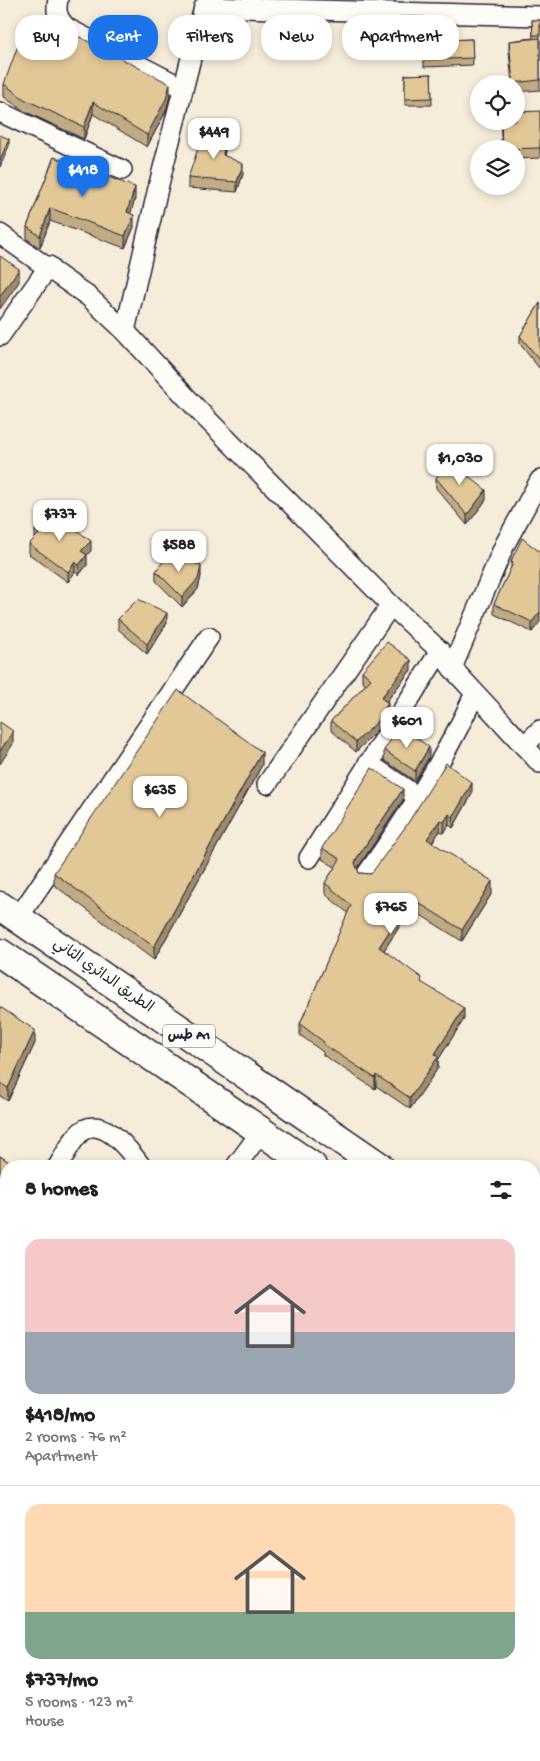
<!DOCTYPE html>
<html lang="en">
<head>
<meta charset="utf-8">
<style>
	body { margin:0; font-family:"Gochi Hand","Playpen Sans Arabic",sans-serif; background:#f2f2f2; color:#202124; height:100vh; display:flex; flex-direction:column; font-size:19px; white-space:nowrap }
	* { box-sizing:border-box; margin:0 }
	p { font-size:16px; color:#757577 }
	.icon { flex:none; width:28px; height:28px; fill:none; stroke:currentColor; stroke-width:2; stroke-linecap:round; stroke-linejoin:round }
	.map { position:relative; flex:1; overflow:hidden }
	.panel { position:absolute; left:0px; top:1160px; width:540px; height:601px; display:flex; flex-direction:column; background:#fff; border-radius:20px 20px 0 0; box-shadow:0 2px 8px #0003 }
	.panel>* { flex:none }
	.guide { position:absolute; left:15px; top:15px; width:510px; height:45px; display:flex; gap:10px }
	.tools { position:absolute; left:470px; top:75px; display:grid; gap:10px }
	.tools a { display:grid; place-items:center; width:55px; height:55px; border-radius:50%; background:#fff; box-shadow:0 2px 8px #0003; font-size:25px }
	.price { position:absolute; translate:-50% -42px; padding:0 11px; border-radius:10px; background:#fff; color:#222; font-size:16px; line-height:32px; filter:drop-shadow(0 1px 2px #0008) }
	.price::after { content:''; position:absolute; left:50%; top:30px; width:15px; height:11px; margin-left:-8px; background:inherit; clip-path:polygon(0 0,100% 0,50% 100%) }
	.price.selected { background:#1a73e8; color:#fff }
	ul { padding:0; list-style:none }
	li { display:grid; align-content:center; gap:10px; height:265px; padding:0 25px }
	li+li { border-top:1px solid #e0e0e0 }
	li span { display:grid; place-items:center; height:155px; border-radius:15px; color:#555 }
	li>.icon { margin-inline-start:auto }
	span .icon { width:90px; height:90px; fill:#fffc; stroke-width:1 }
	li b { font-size:21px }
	h2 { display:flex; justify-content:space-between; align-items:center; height:60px; padding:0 25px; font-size:21px }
	.tag { padding:0 18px; border-radius:20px; background:#fff; box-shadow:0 2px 8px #0003; font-size:18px; line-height:45px }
	.tag.selected { background:#1a73e8; color:#fff }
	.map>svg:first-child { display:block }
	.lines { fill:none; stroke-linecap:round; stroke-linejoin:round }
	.minor-casing { stroke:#22223b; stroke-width:22 }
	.highway-casing { stroke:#22223b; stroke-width:31 }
	.minor { stroke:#fdfcf7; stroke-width:19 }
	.highway { stroke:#fdfcf7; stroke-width:28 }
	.wall { fill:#c2ab82; stroke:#22223b }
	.shaded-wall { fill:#9e8b6a; stroke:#22223b }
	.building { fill:#e2c797; stroke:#22223b }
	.labels { text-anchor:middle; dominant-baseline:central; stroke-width:4; stroke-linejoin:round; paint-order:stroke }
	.shield { fill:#fdfcf7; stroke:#646373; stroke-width:1 }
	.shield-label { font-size:14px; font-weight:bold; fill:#22223b }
	.street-label { font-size:15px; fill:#22223b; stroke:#fdfcf7 }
</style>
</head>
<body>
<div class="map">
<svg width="540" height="1761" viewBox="0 0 540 1761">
	<rect width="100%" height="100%" fill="#f5ecda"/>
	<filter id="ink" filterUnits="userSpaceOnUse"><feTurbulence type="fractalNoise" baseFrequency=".02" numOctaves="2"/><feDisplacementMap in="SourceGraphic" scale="10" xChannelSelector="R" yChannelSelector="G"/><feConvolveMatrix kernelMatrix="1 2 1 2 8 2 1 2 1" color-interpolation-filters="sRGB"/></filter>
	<g filter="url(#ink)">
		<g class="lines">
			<!-- minor casing -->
			<g class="minor-casing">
				<g id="minor">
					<path d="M58 0C55 12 58 19 67 28L183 88"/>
					<path d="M0 112 122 170"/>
					<path d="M0 234 89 297 125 331 200 412 391 605 440 651 452 668 540 763"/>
					<path d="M125 331 159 184 204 7 540 16"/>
					<path d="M0 336 49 266"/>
					<path d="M452 668 505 544 540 480"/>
					<path d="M524 746 540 730"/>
					<path d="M368 763 418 797"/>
					<path d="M267 784 391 605"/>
					<path d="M309 858 440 651"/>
					<path d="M366 875C407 817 446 758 475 693"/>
					<path d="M18 918 209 637"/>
					<path d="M58 1166C64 1157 69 1145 77 1136 99 1109 129 1150 141 1166"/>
					<path d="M236 1166 261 1132"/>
					<path d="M0 1312 6 1316"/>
					<path d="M0 1508 6 1500"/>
					<path d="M534 1602 540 1604"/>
					<path d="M0 1608 6 1610"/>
					<path d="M534 1729 540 1716"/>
					<path d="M376 1755 409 1761"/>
					<path d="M503 1761 511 1755"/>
				</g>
			</g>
			<!-- highway casing -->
			<g class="highway-casing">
				<g id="highway">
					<path d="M0 906 379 1166"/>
					<path d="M0 953 312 1166"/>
					<path d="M534 1273 540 1277"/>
					<path d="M534 1316 540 1320"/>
				</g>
			</g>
			<!-- minor -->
			<use href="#minor" class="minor"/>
			<!-- highway -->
			<use href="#highway" class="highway"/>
		</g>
		<!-- wall -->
		<g class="wall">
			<path d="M400 17H424V40L399 39Z"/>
			<path d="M532 20H540V90L516 92V84H512L509 51V41L533 38Z"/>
			<path d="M472 39 473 65 424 67 423 41Z"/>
			<path d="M61 48 170 96 166 111 147 147 93 114 84 139 24 111 4 97V84Z"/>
			<path d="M431 74 432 105H405V75Z"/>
			<path d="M540 111V158L516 159V149H502L500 121H516Z"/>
			<path d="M226 143 224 155 243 174 237 192 188 188V178Z"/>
			<path d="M54 157 135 199 130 214 134 227 125 248 50 221 40 248 27 239V227Z"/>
			<path d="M540 303V367L539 368 520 344V336Z"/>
			<path d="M436 478 486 500 467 525 436 488Z"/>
			<path d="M44 523 91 551 86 555 87 565 79 575 75 572 68 582 29 554V544L35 538V530Z"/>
			<path d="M540 552 532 632 494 614V604L511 568V561Z"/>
			<path d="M156 571 201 576 198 589 182 607 156 581Z"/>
			<path d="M118 619 167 623 147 654 118 629Z"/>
			<path d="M411 670 386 702 388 712 375 733 356 752 331 730V721L366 684 362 681V671Z"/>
			<path d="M384 750 429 757 415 781 384 760Z"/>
			<path d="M262 765 154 960 54 885V873Z"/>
			<path d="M472 794 453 828 449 825 444 833 440 831 432 842 492 893 462 941 411 909 384 950 464 1019 438 1060V1068L410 1109 376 1086 375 1089 323 1055V1052L300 1035V1024L348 913 325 894V883L335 867 322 859V848L403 800 357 868 359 873 371 874Z"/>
			<path d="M0 1007 35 1043 8 1101 0 1096Z"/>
			<path d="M0 1156 15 1166 1 1211 0 1210Z"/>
			<path d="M0 1241 6 1244V1284L0 1282Z"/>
			<path d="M540 1537V1572L534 1568V1543L537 1545Z"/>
		</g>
		<!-- shaded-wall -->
		<g class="shaded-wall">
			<path d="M170 84V96L166 111 147 147V135Z"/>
			<path d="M93 102V114L84 139V127Z"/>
			<path d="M226 133V143L223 164V155Z"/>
			<path d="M9 139V146L0 167V160Z"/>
			<path d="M243 164V174L237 192V182Z"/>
			<path d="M135 187V199L127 225V212Z"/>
			<path d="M50 208V221L40 248V236Z"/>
			<path d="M134 215V227L125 248V236Z"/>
			<path d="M19 269V282L0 309V296Z"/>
			<path d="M486 490V500L467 525V515Z"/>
			<path d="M91 541V551L81 561V551Z"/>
			<path d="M87 555V565L79 575V565Z"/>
			<path d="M75 562V572L68 582V572Z"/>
			<path d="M201 566V576L198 589 182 607V597Z"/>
			<path d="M540 612V622L532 632V622Z"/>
			<path d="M167 613V623L147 654V644Z"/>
			<path d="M411 660V670L381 708V698Z"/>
			<path d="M388 703V712L375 733 356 752V742Z"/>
			<path d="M13 731V744L0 764V751Z"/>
			<path d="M429 747V757L415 781V771Z"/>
			<path d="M262 752V765L154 960V947Z"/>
			<path d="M472 783V794L453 828V817Z"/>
			<path d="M403 789V800L357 869 355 863 357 858Z"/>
			<path d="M449 814V825L444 833V822Z"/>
			<path d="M440 820V831L427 850V839Z"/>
			<path d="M492 881V893L462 941V930Z"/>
			<path d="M411 898V909L379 958V947Z"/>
			<path d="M464 1008V1019L438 1060V1068L410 1109V1098L435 1054Z"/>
			<path d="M35 1030V1043L8 1101V1088Z"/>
			<path d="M376 1075V1086L375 1089V1078Z"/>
			<path d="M6 1192V1204L1 1211V1199Z"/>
			<path d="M2 1320V1330L0 1333V1323Z"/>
		</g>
		<!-- building -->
		<g class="building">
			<path d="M400 17H424V33H399Z"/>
			<path d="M532 20H540V35H533Z"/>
			<path d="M25 26 61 48 68 31 170 84 166 99 147 135 93 102 84 127 24 99 4 84Z"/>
			<path d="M540 38V80L513 83 509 41Z"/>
			<path d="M472 39 473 58 424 60 423 41Z"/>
			<path d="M431 74 432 98 405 99V75Z"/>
			<path d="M540 111V148L502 149 501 121H516V112Z"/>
			<path d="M204 131 226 133 223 155 243 164 237 182 188 178Z"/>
			<path d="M0 135 9 139 0 160Z"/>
			<path d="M54 157 135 187 127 212 134 215 125 236 50 208 40 236 27 227Z"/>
			<path d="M0 256 19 269 0 296Z"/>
			<path d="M540 303V358L539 359 520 336Z"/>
			<path d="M447 459 486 490 467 515 436 478Z"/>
			<path d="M51 511 91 541 81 551 87 555 79 565 75 562 68 572 29 544 39 534 35 530 42 521 44 523Z"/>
			<path d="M522 538 540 552V612L532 622 494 604 513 563 511 561Z"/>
			<path d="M171 551 201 566 198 579 182 597 156 571Z"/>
			<path d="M138 599 167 613 147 644 118 619Z"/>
			<path d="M387 642 411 660 381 698 388 703 375 724 356 742 331 721 371 679 362 671Z"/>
			<path d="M178 690 262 752 154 947 54 873Z"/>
			<path d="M0 722 13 731 0 751Z"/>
			<path d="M400 726 429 747 415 771 384 750Z"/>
			<path d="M446 763 472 783 453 817 449 814 444 822 440 820 427 839 492 881 462 930 411 898 379 947 422 978 421 982 464 1008 435 1054 438 1057 410 1098 376 1075 375 1078 323 1044 324 1042 300 1024 351 905 325 883 340 859 322 848 372 768 403 789 357 858 355 863 359 873 371 874 406 826Z"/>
			<path d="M0 1007 35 1030 8 1088 0 1083Z"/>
			<path d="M0 1156 15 1166H6V1192L1 1199 0 1198Z"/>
			<path d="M0 1241 6 1244V1276L0 1273Z"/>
			<path d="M540 1537V1565L534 1562V1543L537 1545Z"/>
		</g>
	</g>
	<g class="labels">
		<!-- shield labels -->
		<rect class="shield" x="163" y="1024.5" width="52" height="23" rx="4"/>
		<g class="shield-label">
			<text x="189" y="1036">طس A1</text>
		</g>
		<!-- street labels -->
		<g class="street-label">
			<text transform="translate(103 976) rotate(35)">الطريق الدائري الثاني</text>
		</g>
	</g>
</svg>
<div class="tools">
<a><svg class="icon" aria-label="locate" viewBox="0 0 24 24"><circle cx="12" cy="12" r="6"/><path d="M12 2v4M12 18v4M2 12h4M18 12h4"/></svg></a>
<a><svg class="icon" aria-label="layers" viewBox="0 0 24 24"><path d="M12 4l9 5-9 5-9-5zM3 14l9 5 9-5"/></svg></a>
</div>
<b class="price" style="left:214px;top:160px">$449</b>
<b class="price selected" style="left:83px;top:198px">$418</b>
<b class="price" style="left:460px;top:486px">$1,030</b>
<b class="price" style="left:60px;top:542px">$737</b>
<b class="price" style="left:179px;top:573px">$588</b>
<b class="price" style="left:407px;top:749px">$601</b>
<b class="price" style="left:160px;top:818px">$635</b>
<b class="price" style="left:391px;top:935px">$765</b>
<div class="guide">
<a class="tag">Buy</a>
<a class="tag selected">Rent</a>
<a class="tag">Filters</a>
<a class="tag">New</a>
<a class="tag">Apartment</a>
</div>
<section class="panel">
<h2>8 homes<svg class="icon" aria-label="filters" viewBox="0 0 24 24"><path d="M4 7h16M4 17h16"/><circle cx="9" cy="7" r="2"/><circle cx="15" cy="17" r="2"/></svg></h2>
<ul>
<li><span style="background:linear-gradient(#f6c9c9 60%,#9aa5b1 0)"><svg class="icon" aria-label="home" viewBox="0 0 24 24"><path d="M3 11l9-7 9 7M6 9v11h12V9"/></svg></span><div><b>$418/mo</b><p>2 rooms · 76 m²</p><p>Apartment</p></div></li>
<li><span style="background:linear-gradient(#ffd9b3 70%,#7fa58c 0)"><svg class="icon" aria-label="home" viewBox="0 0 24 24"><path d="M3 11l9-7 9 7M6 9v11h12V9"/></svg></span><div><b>$737/mo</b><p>5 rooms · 123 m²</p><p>House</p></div></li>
</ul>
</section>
</div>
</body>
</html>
